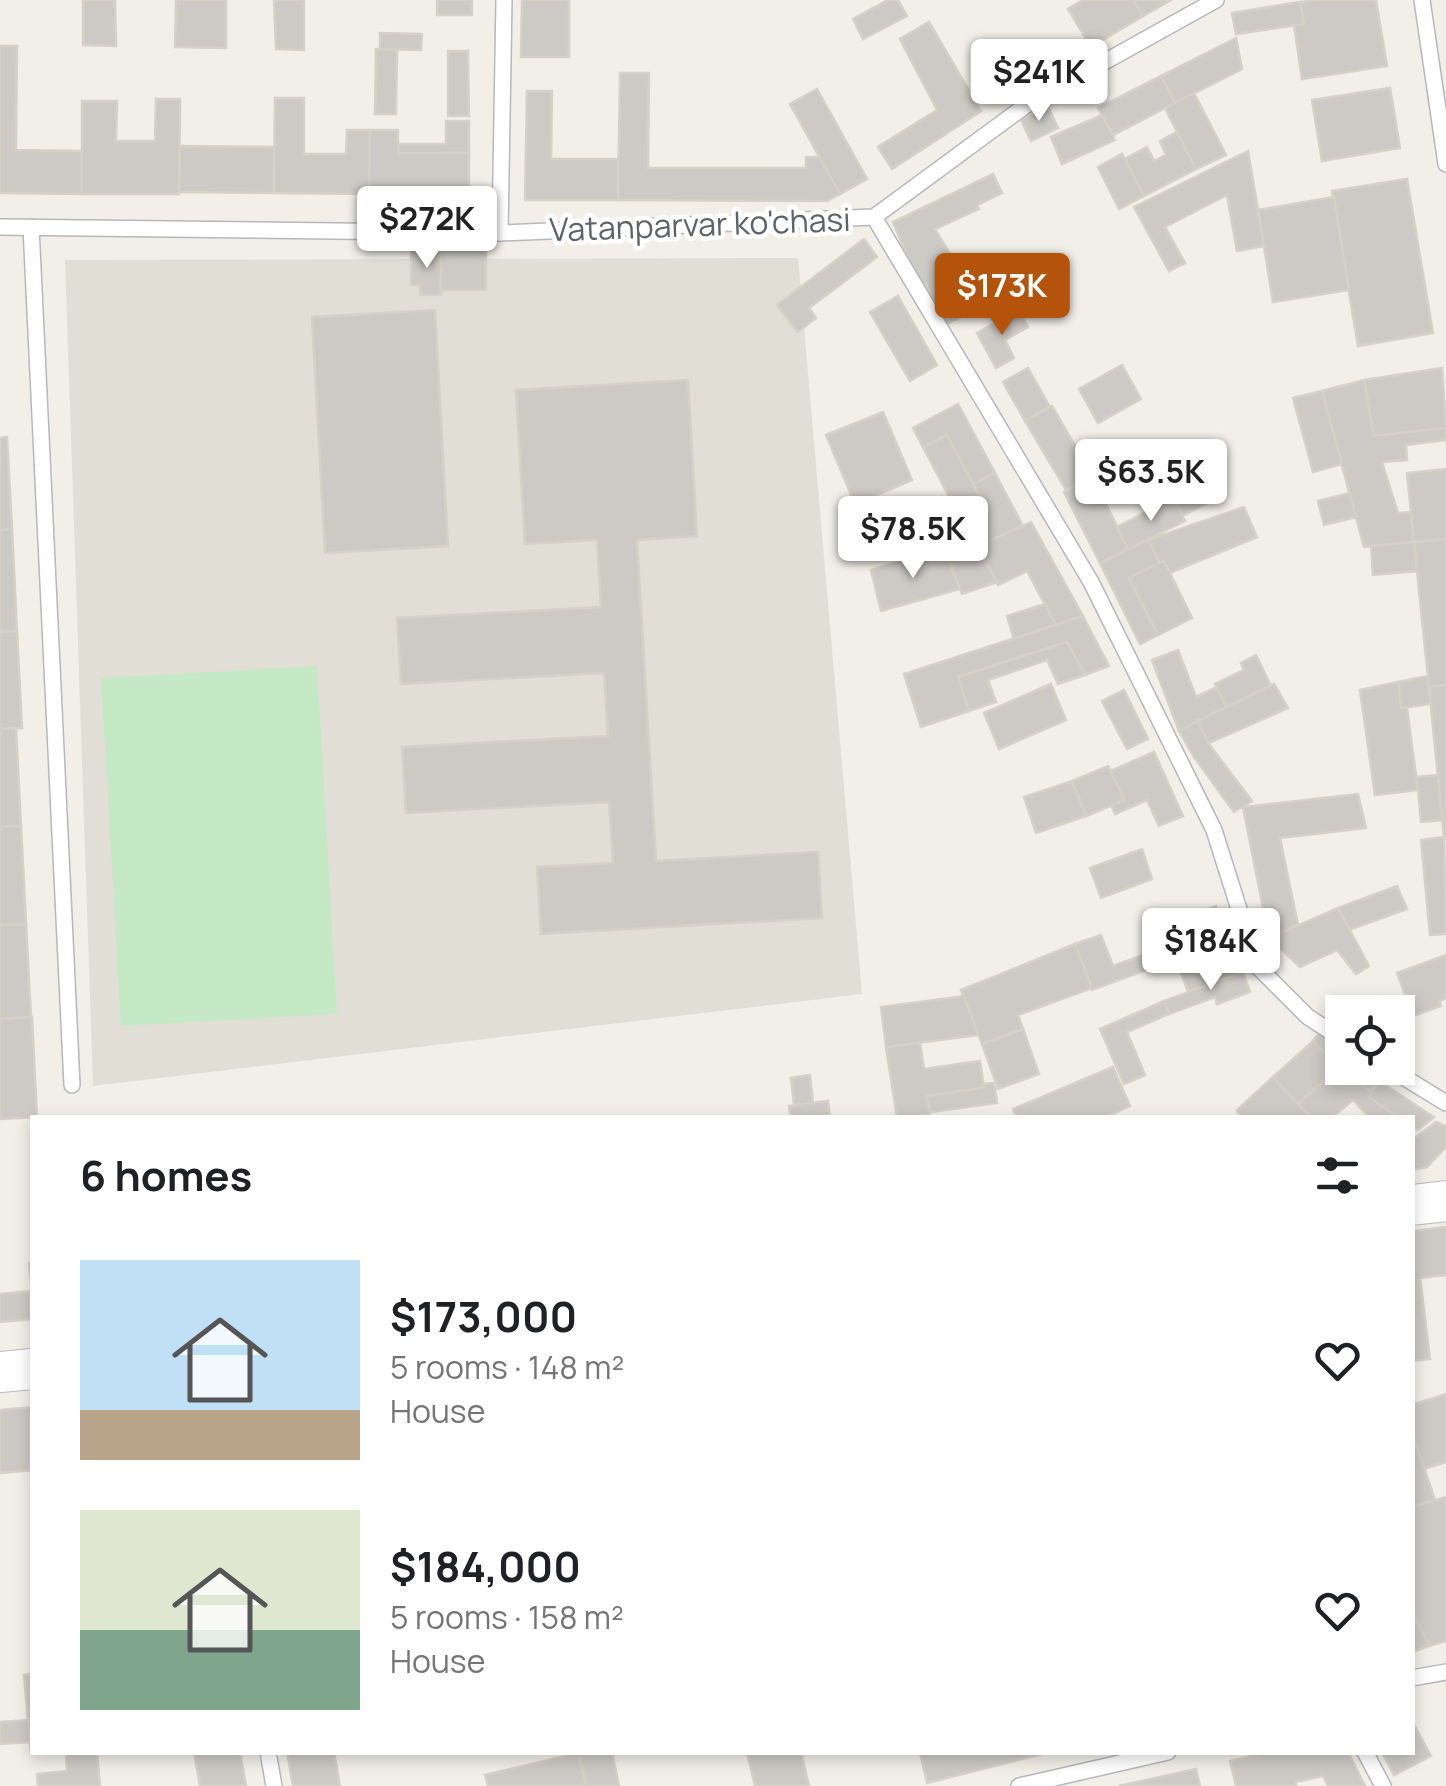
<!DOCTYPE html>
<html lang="en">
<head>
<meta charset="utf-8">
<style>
	body { margin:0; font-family:Manrope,sans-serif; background:#f2f2f2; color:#202124; height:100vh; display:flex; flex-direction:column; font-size:38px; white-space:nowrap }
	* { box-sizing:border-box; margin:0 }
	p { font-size:32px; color:#757577 }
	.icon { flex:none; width:55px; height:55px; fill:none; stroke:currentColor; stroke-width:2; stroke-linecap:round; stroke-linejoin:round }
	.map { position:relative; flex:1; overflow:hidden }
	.drawer { position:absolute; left:30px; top:1115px; width:1385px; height:640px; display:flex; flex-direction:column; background:#fff; border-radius:0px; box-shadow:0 5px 15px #0003 }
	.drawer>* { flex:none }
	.controls { position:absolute; left:1325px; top:995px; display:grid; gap:20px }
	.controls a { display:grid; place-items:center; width:90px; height:90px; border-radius:0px; background:#fff; box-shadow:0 5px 15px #0003; font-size:50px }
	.price { position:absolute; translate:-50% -85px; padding:0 22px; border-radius:10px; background:#fff; color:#222; font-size:32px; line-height:65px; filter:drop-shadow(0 2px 5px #0008) }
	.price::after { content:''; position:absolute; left:50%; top:60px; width:30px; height:22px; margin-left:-15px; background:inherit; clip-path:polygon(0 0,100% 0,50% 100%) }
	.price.current { background:#b45309; color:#fff }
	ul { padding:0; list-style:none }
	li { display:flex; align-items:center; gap:30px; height:250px; padding:0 50px }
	li span { display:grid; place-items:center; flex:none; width:280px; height:200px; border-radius:0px; color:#555 }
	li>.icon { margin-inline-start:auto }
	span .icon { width:120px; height:120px; fill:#fffc; stroke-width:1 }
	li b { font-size:42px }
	h2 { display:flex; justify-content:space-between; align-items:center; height:120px; padding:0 50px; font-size:42px }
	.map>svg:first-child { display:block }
	.education { fill:#e1ded6 }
	.green { fill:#c5e8c5 }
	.building { fill:#cccac5; stroke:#d6d1c6; stroke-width:2.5 }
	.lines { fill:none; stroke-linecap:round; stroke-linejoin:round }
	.lane-casing { stroke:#b5b8bc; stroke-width:18 }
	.secondary-casing { stroke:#b6babf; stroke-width:42 }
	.lane { stroke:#fff; stroke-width:15 }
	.secondary { stroke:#fff; stroke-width:40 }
	.labels { text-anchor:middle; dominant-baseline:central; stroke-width:9; stroke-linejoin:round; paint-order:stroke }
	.street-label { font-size:32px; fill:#5f6368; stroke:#fff }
</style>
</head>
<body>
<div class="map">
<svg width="1446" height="1786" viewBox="0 0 1446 1786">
	<rect width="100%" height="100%" fill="#f1efe8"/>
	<!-- education -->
	<path class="education" d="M798 258 862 994 93 1086 65 260Z"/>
	<!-- green -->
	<path class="green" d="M317 666 337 1014 121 1026 101 678Z"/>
	<!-- building -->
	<g class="building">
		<path d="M83 0H115L116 46 83 45Z"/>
		<path d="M176 0H226V48L175 47Z"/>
		<path d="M274 0H304V50L276 49Z"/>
		<rect x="437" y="0" width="35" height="15"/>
		<path d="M522 0H569V57H521Z"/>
		<path d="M888 0H898L907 16 863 39 853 19Z"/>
		<path d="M1083 0H1133L1143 16 1091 47 1068 9Z"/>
		<path d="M1133 0H1171L1143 16Z"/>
		<path d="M1316 0H1376L1387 66 1302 79 1294 25 1304 24 1300 2Z"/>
		<path d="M1300 2 1304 24 1236 34 1232 13Z"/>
		<path d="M929 22 981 111 892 169 878 147 937 110 900 39Z"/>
		<path d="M380 33 422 34 421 50 380 49Z"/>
		<path d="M1236 38 1242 69 1175 103 1161 76Z"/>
		<path d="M0 46H17L16 150 82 151V194L0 193Z"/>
		<path d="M376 49 397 50 396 114H375Z"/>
		<path d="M448 51H468L469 116H448Z"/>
		<path d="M620 73H649L648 168H806V157H820L840 194 827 201 618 200Z"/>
		<path d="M1161 76 1175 103 1113 135 1098 108Z"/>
		<path d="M1390 88 1400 148 1322 161 1312 100Z"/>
		<path d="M817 89 867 179 840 194 790 104Z"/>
		<path d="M527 91H552L551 159H618V200H525Z"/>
		<path d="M1194 93 1226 155 1196 169 1165 108Z"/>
		<path d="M275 98H304V154H346L347 130H370L369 194 274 193Z"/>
		<path d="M156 99H180L179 194H82V101H117L116 141H155Z"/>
		<path d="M1048 107 1058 128 1031 141 1021 120Z"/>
		<path d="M1102 115 1115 140 1062 164 1051 137Z"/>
		<path d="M446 121H469V153H398V144H446Z"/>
		<path d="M370 130H398V153H469V198H369Z"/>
		<path d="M1177 132 1196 169 1144 196 1125 159 1147 147 1154 161 1166 155 1160 141Z"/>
		<path d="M180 146 274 147V193L179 192Z"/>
		<path d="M1248 151 1264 246 1237 251 1227 195 1165 227 1185 263 1169 271 1134 207Z"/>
		<path d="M1122 154 1144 196 1119 209 1098 167Z"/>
		<path d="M993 174 1002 193 977 205 979 209 935 229 959 269 942 277 961 317 945 325 926 284 920 287 893 222Z"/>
		<path d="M1407 179 1433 333 1358 346 1332 191Z"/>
		<path d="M1334 197 1349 290 1273 302 1258 210Z"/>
		<path d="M864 239 877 257 809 308 816 318 798 332 777 305Z"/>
		<path d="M411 249H441V295H420V285H411Z"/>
		<rect x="441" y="249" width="45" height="41"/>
		<path d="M898 296 937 365 910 381 870 312Z"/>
		<path d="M435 310 448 546 325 553 312 317Z"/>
		<path d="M1018 310 1028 327 1005 340 1014 358 996 368 977 333Z"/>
		<path d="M1122 365 1141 399 1098 423 1079 389Z"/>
		<path d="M1028 368 1050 407 1025 421 1003 382Z"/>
		<path d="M1442 368 1446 428 1374 436 1364 380Z"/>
		<path d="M688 380 697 536 637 540 656 861 818 852 822 918 541 934 537 867 613 863 609 802 406 813 402 747 608 736 604 673 401 684 397 618 601 607 597 540 525 544 516 390Z"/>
		<path d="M1364 380 1374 436 1446 428V440L1406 445 1407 460 1382 462 1398 513 1411 512 1414 542 1364 547 1322 391Z"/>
		<path d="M1322 391 1342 464 1313 472 1293 398Z"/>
		<path d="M958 404 995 473 973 484 947 435 923 447 913 428Z"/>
		<path d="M1052 406 1078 451 1092 443 1108 470 1066 490 1025 421Z"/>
		<path d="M883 412 912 480 855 504 826 435Z"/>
		<path d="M947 435 988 513 964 525 923 447Z"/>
		<path d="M7 437 12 529 0 530V438Z"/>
		<path d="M1165 441 1176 461 1186 456 1209 502 1182 516 1162 476 1125 494 1112 468Z"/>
		<path d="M1112 468 1125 494 1106 504 1128 549 1100 563 1064 492Z"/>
		<path d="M1446 469V539L1414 542 1407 473Z"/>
		<path d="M995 473 1023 526 978 546 970 522 988 513 973 484Z"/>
		<path d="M1350 493 1356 517 1324 525 1318 501Z"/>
		<path d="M1173 498 1185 521 1128 549 1117 527Z"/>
		<path d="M1244 507 1257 537 1170 573 1164 561 1160 563 1148 540Z"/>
		<path d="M960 519 964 525 970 522 978 546 948 558 913 557 908 538 925 531 927 536Z"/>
		<path d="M1031 522 1083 616 1056 625 1027 571 998 585 978 546Z"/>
		<path d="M12 529 17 631 0 632V530Z"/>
		<path d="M1446 539V685L1429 687 1414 542Z"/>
		<path d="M1148 540 1160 563 1129 578 1158 635 1140 644 1100 563Z"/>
		<path d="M1414 542 1417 571 1373 575 1371 546Z"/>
		<path d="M978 546 997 582 962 594 948 558Z"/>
		<path d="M913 557 948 558 960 589 881 611 871 570Z"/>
		<path d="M1164 561 1192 618 1158 635 1129 578Z"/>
		<path d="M1045 604 1056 625 1014 639 1007 616Z"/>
		<path d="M1083 616 1109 666 1085 675 1067 642 958 677 969 711 921 727 904 674Z"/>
		<path d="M17 631 22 728 0 729V632Z"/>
		<path d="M1067 642 1085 675 1058 684 1047 660 988 680 996 702 969 711 958 677Z"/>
		<path d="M1178 650 1196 697 1217 687 1227 707 1179 731 1152 660Z"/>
		<path d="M1256 655 1271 686 1227 707 1215 684 1244 670 1241 663Z"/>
		<path d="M1428 676 1430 704 1401 708 1398 682Z"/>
		<path d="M1398 682 1401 708H1407L1418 790 1375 795 1360 690Z"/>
		<path d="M1051 684 1066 720 999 749 984 713Z"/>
		<path d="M1274 684 1288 708 1209 743 1197 721Z"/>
		<path d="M1446 685V837H1444L1429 687Z"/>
		<path d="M1124 690 1148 739 1127 749 1102 701Z"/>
		<path d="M1197 721 1211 747 1252 801 1234 812 1194 757 1179 731Z"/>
		<path d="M16 728 21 826 0 827V729Z"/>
		<path d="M1154 752 1183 816 1159 826 1147 800 1115 814 1111 805 1124 800 1111 771Z"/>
		<path d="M1108 766 1124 800 1086 816 1072 781Z"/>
		<path d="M1438 775 1442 820 1421 822 1417 777Z"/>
		<path d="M1072 781 1086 816 1036 833 1024 797Z"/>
		<path d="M1358 794 1366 828 1280 838 1298 925 1269 938 1243 807Z"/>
		<path d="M21 826 26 924 0 925V827Z"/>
		<path d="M1444 837 1446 934 1430 935 1421 840Z"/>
		<path d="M1142 849 1152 879 1101 898 1090 868Z"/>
		<path d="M1397 886 1407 909 1349 930 1338 908Z"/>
		<path d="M1216 906 1228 940 1092 990 1075 944 1101 935 1113 966 1168 946 1166 940 1193 930 1188 917Z"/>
		<path d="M1338 908 1369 966 1356 974 1337 950 1300 967 1269 938Z"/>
		<path d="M26 924 31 1017 0 1019V925Z"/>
		<path d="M1225 941 1237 974 1210 984 1197 951Z"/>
		<path d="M1075 944 1092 988 1018 1015 1023 1029 982 1044 961 990Z"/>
		<path d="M1197 951 1210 984 1188 992 1176 959Z"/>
		<path d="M1446 955V998L1439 1001 1441 1006 1413 1016 1397 973Z"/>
		<path d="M1243 972 1250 992 1217 1004 1215 997 1169 1014 1164 1001Z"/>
		<path d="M964 996 978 1035 886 1047 881 1007Z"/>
		<path d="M1381 996 1412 1018 1398 1038V1012H1369Z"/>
		<path d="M1164 1001 1169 1014 1127 1032 1145 1075 1124 1084 1100 1029Z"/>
		<path d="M32 1017 37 1117 0 1119V1019Z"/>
		<path d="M1023 1029 1039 1074 998 1089 982 1044Z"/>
		<path d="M1320 1032 1342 1049V1063L1338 1068 1313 1041Z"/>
		<path d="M1313 1041 1338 1068 1298 1104 1273 1077Z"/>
		<path d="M920 1043 924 1069 980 1061 984 1088 927 1096 930 1115 897 1118 886 1047Z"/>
		<path d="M1342 1063V1068H1370L1377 1073 1371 1092 1338 1068Z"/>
		<path d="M1113 1067 1130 1106 1104 1118H1017L1013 1109Z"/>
		<path d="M1338 1068 1372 1092 1369 1097 1399 1118H1370L1353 1100 1331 1118H1311L1298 1104Z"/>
		<path d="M810 1075 813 1103 794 1105 791 1078Z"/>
		<path d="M1273 1077 1298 1104 1310 1116 1240 1118 1237 1110Z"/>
		<path d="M1379 1081 1434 1117 1418 1130 1412 1126V1118H1399L1369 1097Z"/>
		<path d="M994 1083 997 1103 930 1112 927 1096 984 1088V1084Z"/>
		<path d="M828 1101 830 1118H791L789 1106Z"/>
		<path d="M1436 1122 1446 1126V1147L1427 1167 1412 1170V1140Z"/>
		<path d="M1446 1227V1275L1420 1278 1430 1359 1412 1361V1231Z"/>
		<path d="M29 1263H32V1319L0 1322V1294L32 1291Z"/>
		<path d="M1446 1394V1462L1424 1469 1412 1432V1405Z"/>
		<path d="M32 1407V1470L0 1473V1410Z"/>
		<path d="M1412 1432 1435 1500 1412 1507Z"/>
		<path d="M1446 1497V1641L1429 1646 1412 1611V1507Z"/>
		<path d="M1412 1611 1429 1646 1412 1652Z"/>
		<path d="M32 1674V1719L28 1720 24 1675Z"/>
		<path d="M32 1719V1752H47L31 1754 28 1720Z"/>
		<path d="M28 1720 30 1742 0 1744V1722Z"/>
		<path d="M1412 1721 1431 1756 1394 1775 1382 1752H1412Z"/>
		<path d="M66 1752H97L100 1786H38L37 1774 67 1771Z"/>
		<path d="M194 1752H240L246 1786H200Z"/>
		<path d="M287 1752H334L340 1786H293Z"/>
		<path d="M612 1752 619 1786H586L578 1752Z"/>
		<path d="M747 1752H801L809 1786H755Z"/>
		<path d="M920 1752H1050L927 1783Z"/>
		<path d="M1271 1752H1348L1365 1786H1328L1323 1776 1295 1782 1296 1786H1236L1230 1761Z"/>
		<path d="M578 1753 586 1786H488L485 1775Z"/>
		<path d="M1196 1769 1200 1786H1119Z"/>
	</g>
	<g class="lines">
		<!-- lane casing -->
		<g class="lane-casing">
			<g id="lane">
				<path d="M1422 0 1446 164"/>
				<path d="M874 217 1091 582 1214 830 1257 966 1308 1017 1342 1039"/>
				<path d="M0 227 500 233 874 217 1025 106 1216 0"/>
				<path d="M31 227 72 1085"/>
				<path d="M500 233 504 0"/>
				<path d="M1389 1068 1446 1103"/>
				<path d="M1412 1678 1446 1672"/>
				<path d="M268 1752 274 1786"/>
				<path d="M1365 1752 1383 1786"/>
				<path d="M1019 1786 1168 1752"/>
			</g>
		</g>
		<!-- secondary casing -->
		<g class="secondary-casing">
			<g id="secondary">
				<path d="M1412 1205 1446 1201"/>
				<path d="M0 1372 32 1369"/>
			</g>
		</g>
		<!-- lane -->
		<use href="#lane" class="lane"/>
		<!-- secondary -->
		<use href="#secondary" class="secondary"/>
	</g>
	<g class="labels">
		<!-- street labels -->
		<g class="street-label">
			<text transform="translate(700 224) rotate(-2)">Vatanparvar ko'chasi</text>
		</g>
	</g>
</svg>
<div class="controls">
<a><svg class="icon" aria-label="locate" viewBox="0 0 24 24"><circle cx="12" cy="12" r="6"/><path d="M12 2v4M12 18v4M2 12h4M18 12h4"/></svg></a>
</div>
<b class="price" style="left:1039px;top:124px">$241K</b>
<b class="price" style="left:427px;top:271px">$272K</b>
<b class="price current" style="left:1002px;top:338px">$173K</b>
<b class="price" style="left:1151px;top:524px">$63.5K</b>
<b class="price" style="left:913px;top:581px">$78.5K</b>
<b class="price" style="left:1211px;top:993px">$184K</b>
<section class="drawer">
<h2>6 homes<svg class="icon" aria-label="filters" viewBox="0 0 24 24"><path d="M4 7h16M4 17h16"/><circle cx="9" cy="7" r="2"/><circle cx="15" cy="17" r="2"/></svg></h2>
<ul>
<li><span style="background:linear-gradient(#bfe0f5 75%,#b9a48a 0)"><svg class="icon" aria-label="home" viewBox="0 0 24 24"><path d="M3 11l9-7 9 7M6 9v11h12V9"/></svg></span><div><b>$173,000</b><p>5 rooms · 148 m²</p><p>House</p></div><svg class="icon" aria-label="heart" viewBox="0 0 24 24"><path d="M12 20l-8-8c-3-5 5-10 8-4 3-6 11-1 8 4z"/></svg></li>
<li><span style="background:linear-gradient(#dfe7d0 60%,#7fa58c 0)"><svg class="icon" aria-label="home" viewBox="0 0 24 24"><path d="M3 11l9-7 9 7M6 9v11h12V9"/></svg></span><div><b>$184,000</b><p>5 rooms · 158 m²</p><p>House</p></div><svg class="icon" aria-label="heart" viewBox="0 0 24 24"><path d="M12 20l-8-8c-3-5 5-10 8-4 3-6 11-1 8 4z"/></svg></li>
</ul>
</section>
</div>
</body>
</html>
